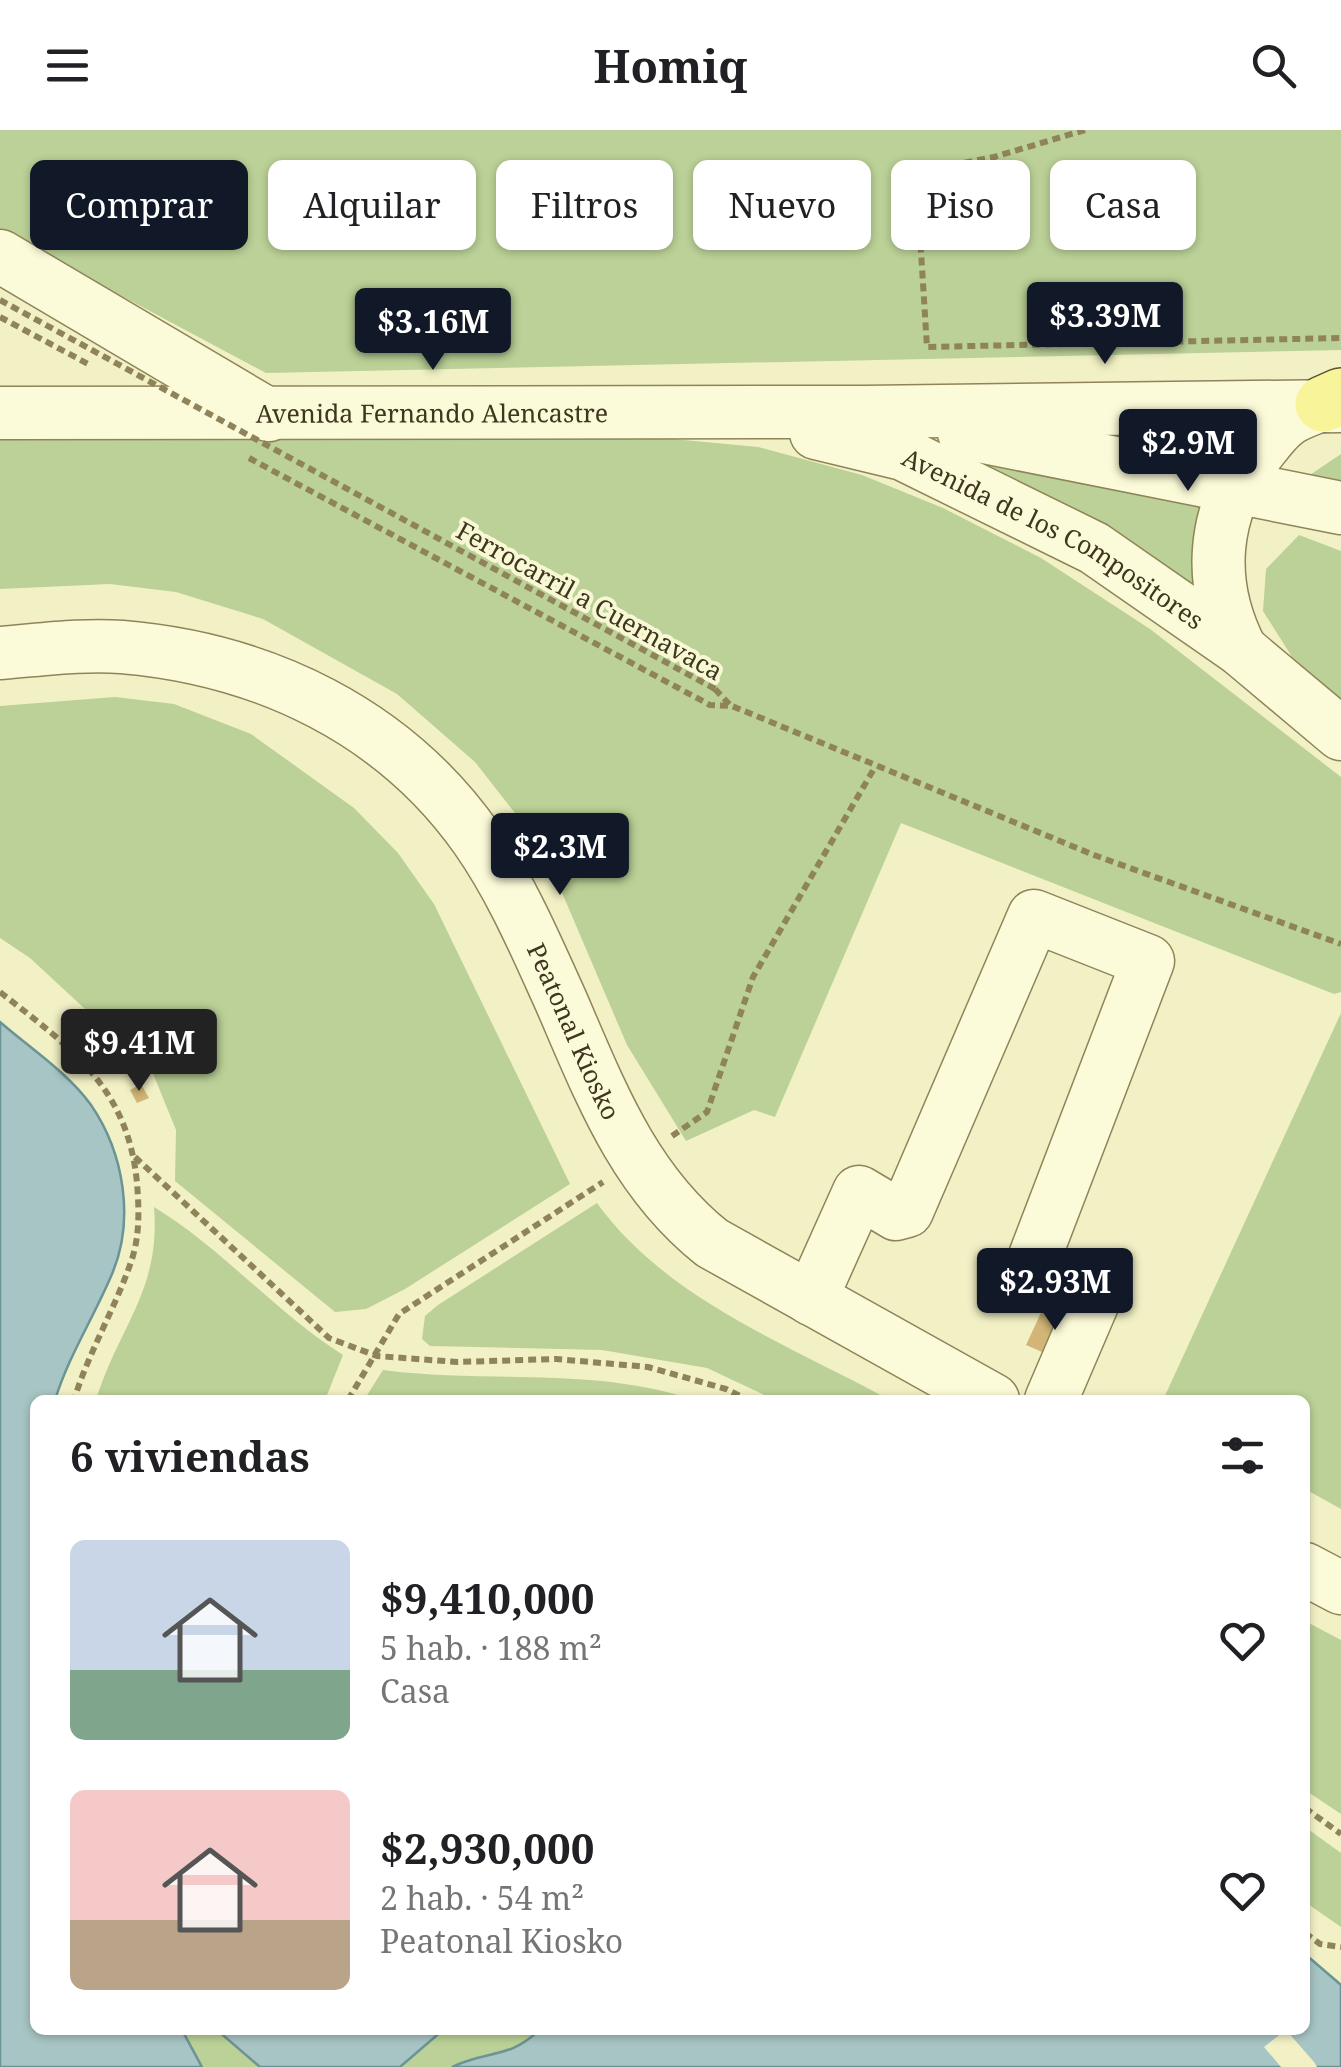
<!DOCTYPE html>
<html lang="es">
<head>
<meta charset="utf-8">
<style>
	body { margin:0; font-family:"Noto Serif",serif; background:#f6f6f6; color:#202124; height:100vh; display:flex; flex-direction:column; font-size:38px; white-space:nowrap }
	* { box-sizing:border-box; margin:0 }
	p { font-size:32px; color:#757577 }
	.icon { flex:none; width:55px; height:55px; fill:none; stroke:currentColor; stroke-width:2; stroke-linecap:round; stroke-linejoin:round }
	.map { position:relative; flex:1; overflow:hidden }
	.panel { position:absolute; left:30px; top:1265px; width:1280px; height:640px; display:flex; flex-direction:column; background:#fff; border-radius:15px; box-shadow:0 2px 8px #0004 }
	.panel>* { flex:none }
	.top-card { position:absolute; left:30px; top:30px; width:1282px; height:90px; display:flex; gap:20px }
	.price { position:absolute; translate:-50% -85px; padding:0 22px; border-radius:10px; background:#111827; color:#fff; font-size:32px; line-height:65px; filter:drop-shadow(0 2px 5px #0008) }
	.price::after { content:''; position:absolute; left:50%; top:60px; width:30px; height:22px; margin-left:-15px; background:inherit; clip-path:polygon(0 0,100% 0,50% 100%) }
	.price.current { background:#222; color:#fff }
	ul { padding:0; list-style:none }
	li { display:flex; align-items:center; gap:30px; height:250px; padding:0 40px }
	li span { display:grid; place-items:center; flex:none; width:280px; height:200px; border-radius:15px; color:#555 }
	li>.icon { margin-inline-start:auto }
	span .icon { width:120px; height:120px; fill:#fffc; stroke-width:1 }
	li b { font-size:42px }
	h2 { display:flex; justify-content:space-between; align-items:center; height:120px; padding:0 40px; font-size:42px }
	.tag { padding:0 35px; border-radius:15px; background:#fff; box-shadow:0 2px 8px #0004; font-size:35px; line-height:90px }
	.tag.current { background:#111827; color:#fff }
	header { display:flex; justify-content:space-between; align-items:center; height:130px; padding:0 40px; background:#fff; font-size:45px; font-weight:700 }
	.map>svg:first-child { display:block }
	.green { fill:#bbd197 }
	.water { fill:#a7c5c4; stroke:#6c9494; stroke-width:2.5 }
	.pier { fill:#f2f1c5 }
	.building { fill:#d3b677 }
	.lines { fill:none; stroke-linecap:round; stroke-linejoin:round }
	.minor-casing { stroke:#8f8459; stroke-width:55 }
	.major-casing { stroke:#5c502d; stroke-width:58 }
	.path { stroke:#8f8459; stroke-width:6; stroke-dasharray:8 5; stroke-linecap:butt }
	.minor { stroke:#fcfbd9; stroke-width:52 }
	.major { stroke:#f8f49a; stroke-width:55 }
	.path-bridge { stroke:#8f8459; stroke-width:6; stroke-dasharray:8 5; stroke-linecap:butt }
	.labels { text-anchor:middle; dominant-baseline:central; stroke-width:8; stroke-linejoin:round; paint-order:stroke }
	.street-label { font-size:25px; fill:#3e361e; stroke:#f9f8d5 }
</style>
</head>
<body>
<header><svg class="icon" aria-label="menu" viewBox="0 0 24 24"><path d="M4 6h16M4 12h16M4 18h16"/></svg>Homiq<svg class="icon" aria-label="search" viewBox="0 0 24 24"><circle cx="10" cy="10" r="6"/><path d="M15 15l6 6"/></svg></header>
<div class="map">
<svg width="1341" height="1937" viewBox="0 0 1341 1937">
	<rect width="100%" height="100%" fill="#f2f1c5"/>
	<!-- green -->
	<g class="green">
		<path d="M0 0H1341V220L266 243 0 101Z"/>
		<path d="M0 302 620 304 758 317 862 345 943 378 1041 428 1150 499 1341 647V862L1334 864 901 693 775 987 754 980 686 1011 627 915 563 765 522 692 475 632 397 564 263 489 176 462 110 454 0 459Z"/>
		<path d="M947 312 1218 382 1208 478 950 327Z"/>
		<path d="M1341 324V360L1298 353Z"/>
		<path d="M1299 405 1341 421V570L1292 527 1263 481 1266 439Z"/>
		<path d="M115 567 174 574 251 604 354 678 398 723 434 774 570 1054 405 1159 366 1179 335 1182 175 1051 176 1000 152 941 30 828 0 808V576Z"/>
		<path d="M1341 883V1379L1305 1359V1270H1163Z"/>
		<path d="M597 1073C666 1169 789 1215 890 1270H775L707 1238 602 1220 430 1216 422 1209 425 1186 438 1175Z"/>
		<path d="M154 1077C223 1119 275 1182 343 1225L325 1270H96C119 1196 161 1160 154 1077Z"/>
		<path d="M383 1240C488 1254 592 1236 694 1270H364Z"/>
		<path d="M1305 1491 1341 1510V1684L1305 1660Z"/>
		<path d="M1305 1697 1341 1723V1797L1305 1772Z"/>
		<path d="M182 1900H539C510 1929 486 1920 452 1937H202Z"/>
	</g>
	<!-- water -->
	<g class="water">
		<path d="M0 892C30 918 68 943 91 975 124 1023 135 1090 112 1144 94 1187 69 1225 55 1270H35V1900H182L202 1937H0Z"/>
		<path d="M1305 1824 1341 1855V1937H452C487 1920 510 1929 539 1900H1305Z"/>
		<path d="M217 1900H443L400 1937H260Z"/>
	</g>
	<!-- pier -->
	<path class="pier" d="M1286 1900 1314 1932 1317 1937H1281L1264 1917Z"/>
	<!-- building -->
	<g class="building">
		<path d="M141 954 149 968 137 973 130 960Z"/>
		<path d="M1045 1174 1083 1192 1065 1232 1026 1215Z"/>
	</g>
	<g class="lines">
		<!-- minor casing -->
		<g class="minor-casing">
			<g id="minor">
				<path d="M0 126 269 285"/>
				<path id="s1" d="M0 283 865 282 1341 276"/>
				<path id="s2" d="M816 303 903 324 1094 418 1241 520 1341 604"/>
				<path d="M964 303 1341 378"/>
				<path d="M1241 520C1207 454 1211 383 1257 324 1266 313 1276 298 1288 290 1298 283 1312 279 1323 274"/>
				<path id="s3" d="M0 523C40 520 82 514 122 517 264 529 394 591 477 709 512 759 536 816 561 871 600 961 633 1050 712 1113L993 1270"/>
				<path d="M811 1169 859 1062 896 1084 907 1081 1034 786 1148 831 1029 1142 1031 1149 1093 1172 1051 1270"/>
				<path d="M1305 1439 1341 1458"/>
			</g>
		</g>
		<!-- major casing -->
		<g class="major-casing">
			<path id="major" d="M1323 274 1341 266"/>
		</g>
		<!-- path -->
		<g class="path">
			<path d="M1085 0 994 27 916 42 927 217 1341 208"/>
			<path d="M0 187 90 235"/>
			<path d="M249 328 710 575 732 576 1094 725 1341 814"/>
			<path d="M715 559 731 576"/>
			<path d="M0 862C70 917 128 957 137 1053 139 1078 140 1104 132 1129 116 1177 89 1221 74 1270"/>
			<path d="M672 1006 707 982 753 847 875 637"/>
			<path d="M135 1027 329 1208 377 1226 457 1232 556 1229 648 1237 726 1259 748 1270"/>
			<path d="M348 1270 399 1184 603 1052"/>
			<path d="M1305 1678 1341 1704"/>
			<path d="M1305 1803 1320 1814 1341 1817"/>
		</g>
		<!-- minor -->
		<use href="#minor" class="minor"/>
		<!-- major -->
		<use href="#major" class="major"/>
		<!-- path-bridge -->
		<path class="path-bridge" d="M0 170 715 559"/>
	</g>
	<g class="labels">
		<!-- street labels -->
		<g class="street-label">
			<text stroke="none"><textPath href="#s1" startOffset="432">Avenida Fernando Alencastre</textPath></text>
			<text stroke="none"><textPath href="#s2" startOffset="262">Avenida de los Compositores</textPath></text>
			<text transform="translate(590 470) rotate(29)">Ferrocarril a Cuernavaca</text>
			<text stroke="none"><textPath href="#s3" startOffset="755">Peatonal Kiosko</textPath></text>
		</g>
	</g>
</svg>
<b class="price" style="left:1105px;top:237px">$3.39M</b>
<b class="price" style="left:433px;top:243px">$3.16M</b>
<b class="price" style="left:1188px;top:364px">$2.9M</b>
<b class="price" style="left:560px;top:768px">$2.3M</b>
<b class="price current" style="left:139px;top:964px">$9.41M</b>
<b class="price" style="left:1055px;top:1203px">$2.93M</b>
<div class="top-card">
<a class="tag current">Comprar</a>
<a class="tag">Alquilar</a>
<a class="tag">Filtros</a>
<a class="tag">Nuevo</a>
<a class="tag">Piso</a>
<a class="tag">Casa</a>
</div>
<section class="panel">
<h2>6 viviendas<svg class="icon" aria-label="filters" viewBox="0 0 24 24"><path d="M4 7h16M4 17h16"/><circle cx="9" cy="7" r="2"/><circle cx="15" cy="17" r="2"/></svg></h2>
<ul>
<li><span style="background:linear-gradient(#c9d6e8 65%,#7fa58c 0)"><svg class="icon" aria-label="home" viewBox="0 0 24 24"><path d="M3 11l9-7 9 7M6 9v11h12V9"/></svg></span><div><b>$9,410,000</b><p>5 hab. · 188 m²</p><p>Casa</p></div><svg class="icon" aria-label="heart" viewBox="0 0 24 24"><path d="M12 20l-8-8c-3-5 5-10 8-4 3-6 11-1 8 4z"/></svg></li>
<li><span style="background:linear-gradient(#f6c9c9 65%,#b9a48a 0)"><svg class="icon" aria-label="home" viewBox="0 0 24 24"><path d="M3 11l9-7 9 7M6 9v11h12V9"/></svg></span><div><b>$2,930,000</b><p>2 hab. · 54 m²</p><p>Peatonal Kiosko</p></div><svg class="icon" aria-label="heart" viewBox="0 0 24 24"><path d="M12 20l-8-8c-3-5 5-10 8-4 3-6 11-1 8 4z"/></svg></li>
</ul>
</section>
</div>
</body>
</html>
